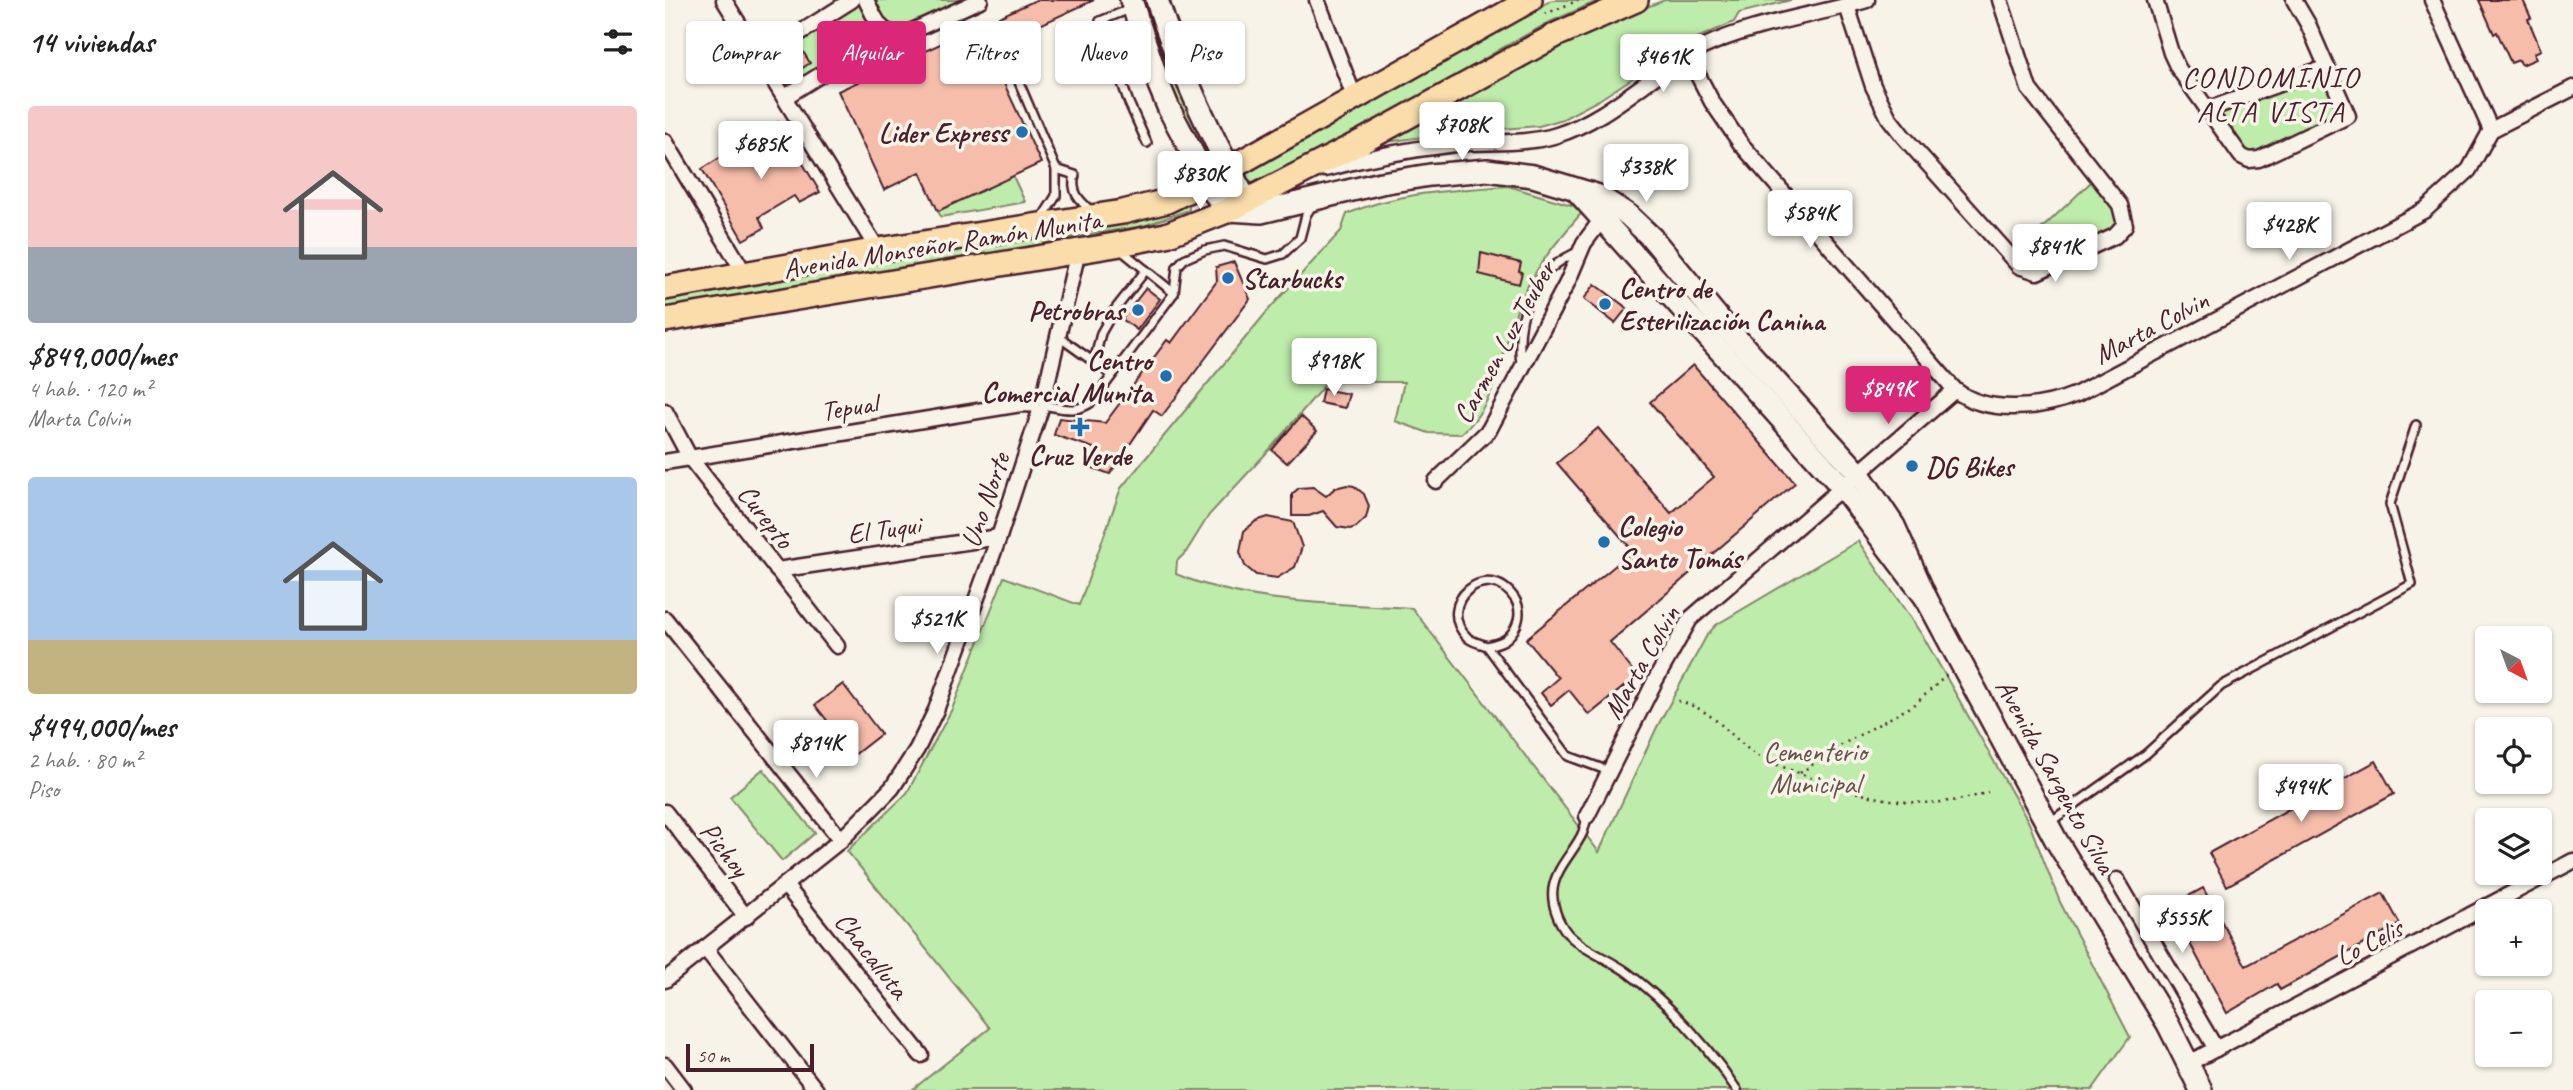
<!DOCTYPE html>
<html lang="es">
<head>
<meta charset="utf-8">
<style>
	body { margin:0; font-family:Caveat,sans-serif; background:#f6f6f6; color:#222; height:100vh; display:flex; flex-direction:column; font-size:26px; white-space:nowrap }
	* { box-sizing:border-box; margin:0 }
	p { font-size:23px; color:#767676 }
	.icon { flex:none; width:38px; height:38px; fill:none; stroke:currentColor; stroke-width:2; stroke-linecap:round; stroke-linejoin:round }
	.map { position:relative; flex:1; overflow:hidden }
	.side { display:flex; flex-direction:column; background:#fff; width:665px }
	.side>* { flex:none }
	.top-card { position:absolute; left:21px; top:21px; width:665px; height:63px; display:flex; gap:14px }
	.needle { width:46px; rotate:139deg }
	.tools { position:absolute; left:1810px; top:626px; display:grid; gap:14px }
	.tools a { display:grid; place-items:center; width:77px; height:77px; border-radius:7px; background:#fff; box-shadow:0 2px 5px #0004; font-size:35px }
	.scale { position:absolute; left:21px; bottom:18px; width:128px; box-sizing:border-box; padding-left:7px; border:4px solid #4a1f2b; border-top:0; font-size:19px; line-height:24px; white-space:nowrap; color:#4a1f2b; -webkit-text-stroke:5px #f7f3e8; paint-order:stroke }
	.price { position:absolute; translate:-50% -60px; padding:0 16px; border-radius:7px; background:#fff; color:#222; font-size:23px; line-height:46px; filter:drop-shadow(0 2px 4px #0008) }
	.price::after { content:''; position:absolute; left:50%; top:42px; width:21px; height:16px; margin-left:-10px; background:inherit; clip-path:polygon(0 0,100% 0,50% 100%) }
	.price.on { background:#db2777; color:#fff }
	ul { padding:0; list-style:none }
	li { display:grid; align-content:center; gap:14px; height:371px; padding:0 28px }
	li span { display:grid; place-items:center; height:217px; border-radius:7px; color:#555 }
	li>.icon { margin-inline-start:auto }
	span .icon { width:126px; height:126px; fill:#fffc; stroke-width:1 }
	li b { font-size:30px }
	h2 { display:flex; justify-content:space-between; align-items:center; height:84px; padding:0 28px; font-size:30px }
	.pill { padding:0 24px; border-radius:7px; background:#fff; box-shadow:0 2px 5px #0004; font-size:24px; line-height:63px }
	.pill.on { background:#db2777; color:#fff }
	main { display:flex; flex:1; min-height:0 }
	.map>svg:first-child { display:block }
	.green { fill:#beecaa; stroke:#84866a; stroke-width:2 }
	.building { fill:#f6bdab; stroke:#4a1f2b; stroke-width:2 }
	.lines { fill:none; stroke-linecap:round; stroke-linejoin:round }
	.service-casing { stroke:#4a1f2b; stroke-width:12 }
	.minor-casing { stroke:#4a1f2b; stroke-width:19 }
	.secondary-casing { stroke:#4a1f2b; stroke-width:26 }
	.primary-casing { stroke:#4a1f2b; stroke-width:28 }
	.path { stroke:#4a1f2b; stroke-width:2.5; stroke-dasharray:2 5; stroke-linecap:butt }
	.service { stroke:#f7f3e8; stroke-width:7 }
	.minor { stroke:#f7f3e8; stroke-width:14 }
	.secondary { stroke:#f7f3e8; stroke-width:21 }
	.primary { stroke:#faddab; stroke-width:23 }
	.poi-dot { fill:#1f6fb2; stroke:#f7f3e8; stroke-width:2.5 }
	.labels { text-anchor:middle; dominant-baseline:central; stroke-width:7; stroke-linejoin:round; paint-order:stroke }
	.poi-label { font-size:28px; font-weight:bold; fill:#4a1f2b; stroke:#f7f3e8; text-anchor:start }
	.street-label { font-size:28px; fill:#4a1f2b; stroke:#f7f3e8 }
	.park-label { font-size:28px; fill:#67524b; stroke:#f7f3e8 }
	.neighbourhood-label { font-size:30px; letter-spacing:2px; fill:#4a1f2b; stroke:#f7f3e8 }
</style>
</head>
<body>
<main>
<section class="side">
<h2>14 viviendas<svg class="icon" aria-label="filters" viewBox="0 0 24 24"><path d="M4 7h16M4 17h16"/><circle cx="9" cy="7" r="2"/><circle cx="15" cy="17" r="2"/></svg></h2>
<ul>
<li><span style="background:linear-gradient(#f6c9c9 65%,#9aa5b1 0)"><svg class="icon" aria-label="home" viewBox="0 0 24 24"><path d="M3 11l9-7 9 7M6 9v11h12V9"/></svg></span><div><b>$849,000/mes</b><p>4 hab. · 120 m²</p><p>Marta Colvin</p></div></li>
<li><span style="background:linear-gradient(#a9c7e8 75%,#c2b280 0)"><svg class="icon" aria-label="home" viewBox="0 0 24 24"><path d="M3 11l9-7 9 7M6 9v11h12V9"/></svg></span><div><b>$494,000/mes</b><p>2 hab. · 80 m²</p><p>Piso</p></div></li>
</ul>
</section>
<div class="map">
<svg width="1908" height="1090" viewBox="0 0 1908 1090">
	<rect width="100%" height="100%" fill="#f7f3e8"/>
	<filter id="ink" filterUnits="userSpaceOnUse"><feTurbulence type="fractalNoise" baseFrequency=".0143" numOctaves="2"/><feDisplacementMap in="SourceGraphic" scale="14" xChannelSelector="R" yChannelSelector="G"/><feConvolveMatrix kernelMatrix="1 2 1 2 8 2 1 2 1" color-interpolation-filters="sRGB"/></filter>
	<g filter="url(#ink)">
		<!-- green -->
		<g class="green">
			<path d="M200 0H307L242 29 125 91 106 60Z"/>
			<path d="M887 0H935L885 22 837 48 750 101 591 185 580 179 584 169Z"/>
			<path d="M1000 0H1126L1074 13 1069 22 1023 42 934 100 898 119 874 126 784 133 716 143C809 91 900 37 1000 0Z"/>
			<path d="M489 49 503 59 548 154 541 159 520 121Z"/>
			<path d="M1658 76 1674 109V114L1593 155 1580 153 1548 111Z"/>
			<path d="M348 176 360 202 276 217 273 211Z"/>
			<path d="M1426 182 1450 211 1454 222 1450 230 1365 268 1350 254Z"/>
			<path d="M843 186 920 209C894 239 871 265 855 302 837 346 834 403 796 434L764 433 730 421 739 382H662L606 448 544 515 521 552 512 561 511 574C584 605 669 603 747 608L934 852 992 727 1042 635 1051 625 1193 541 1259 638 1364 823 1395 902 1465 1037 1427 1090H247L325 1028 182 851 242 793 287 709 339 577 414 605 456 488 605 308 676 231 682 214C732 192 789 190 843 186Z"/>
			<path d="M521 205 524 206V210L478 226 406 237 359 251 0 312V296L507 210Z"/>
			<path d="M98 769 150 833 117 861 65 797Z"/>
		</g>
		<!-- building -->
		<g class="building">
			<path d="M371 0H429L323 49 376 163 273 211 255 172 219 190 173 91Z"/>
			<path d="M1814 0H1858L1866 18 1863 19 1876 50 1869 53 1871 59 1857 65 1854 60 1846 63 1832 32 1829 34Z"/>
			<path d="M137 50 145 63 121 79 112 66Z"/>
			<path d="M113 122 155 192 134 203 129 196 94 217 99 228 78 240 37 169 56 157 62 165 97 142 92 134Z"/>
			<path d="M816 253 856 263 854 271 857 272 854 284 814 274Z"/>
			<path d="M569 262 585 299 497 416 488 410 445 474 422 466 429 448 389 435 394 418 440 423 502 340 506 343 552 281 551 267Z"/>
			<path d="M930 284 962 308 950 323 919 299Z"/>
			<path d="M481 288 495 299 472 330 457 319Z"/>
			<path d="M1028 365 1130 483 945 642 972 676 924 715 904 690 886 705 876 693 893 678 861 639 968 551 892 463 933 428 1006 513 1049 477 985 402Z"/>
			<path d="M658 389 684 394 680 408 655 403Z"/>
			<path d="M636 416 652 431 622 463 607 450Z"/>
			<path d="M682 485 689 486 699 494 704 506 701 518 691 527 685 529 672 527 658 511 644 516H627V494L634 488 648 487 661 496 670 488Z"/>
			<path d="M603 517 628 522 637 547 630 567 612 578 591 575 580 566 575 552 579 531 591 521Z"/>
			<path d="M178 684 216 734 189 755 150 705Z"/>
			<path d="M1711 761 1729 794 1562 886 1544 853Z"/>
			<path d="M1538 888 1581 966 1718 893 1735 924 1615 990 1612 984 1562 1013 1505 906Z"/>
		</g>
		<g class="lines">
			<!-- service casing -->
			<g class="service-casing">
				<g id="service">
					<path d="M465 9 435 21 464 103 482 143"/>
					<path d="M345 61 391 169V196L377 218"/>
					<path d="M391 169 410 175C405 192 415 201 426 211"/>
					<path d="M456 250 509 293"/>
					<path d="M394 337 447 375"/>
					<path d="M429 362 436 333 448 312 481 270"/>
					<path d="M856 364C850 315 867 270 915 251"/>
					<path d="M377 405C396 408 412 414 428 401L509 293 512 267 519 259 540 250 559 246 602 259 618 254 635 238 641 215 648 204"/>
					<path d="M822 646C828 644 837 643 842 638 853 629 858 612 850 599 822 557 769 604 802 637 806 642 815 643 822 646L903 756 944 771"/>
					<path d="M922 816C921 821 920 827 918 832 910 851 891 867 888 889 886 904 893 922 903 934 918 950 944 959 962 972 1004 1004 1043 1046 1072 1090"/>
					<path d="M1385 822 1481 754 1556 686 1747 584 1725 504 1751 425"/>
				</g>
			</g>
			<!-- minor casing -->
			<g class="minor-casing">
				<g id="minor">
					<path d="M59 0 213 250"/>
					<path d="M201 0C212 21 215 38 243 33L315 0"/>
					<path d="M652 0 690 99"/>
					<path d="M1490 0 1506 53 1513 68 1576 156 1584 160 1594 159 1683 116 1643 24 1629 0"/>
					<path d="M1767 0 1826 130"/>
					<path d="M1182 6 1208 86 1224 118 1238 136 1354 266 1372 272 1450 236 1460 225 1455 205 1364 89 1335 0"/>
					<path d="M1023 56 1047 102 1076 144 1290 390C1322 415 1376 409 1412 394L1760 210 1804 170 1826 130 1908 88"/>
					<path d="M95 58 187 0"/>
					<path d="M120 97 222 33"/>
					<path d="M1541 110 1662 67"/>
					<path d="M0 141 80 274"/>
					<path d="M660 169C703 157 747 149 791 144 825 141 860 145 892 135 948 117 986 72 1038 47 1089 23 1148 16 1202 0"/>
					<path d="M0 411 25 458 172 646"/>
					<path d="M0 462 356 404 377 405"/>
					<path d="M771 481 824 430 902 283 919 243 937 219"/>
					<path d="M112 570 334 537"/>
					<path d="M0 619 176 840"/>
					<path d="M0 812 81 917"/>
					<path d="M922 816 990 681 1025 619 1290 390"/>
					<path d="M1452 880 1551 1049"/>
					<path d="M120 885 256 1055"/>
					<path d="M40 948 151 1090"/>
					<path d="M0 980 176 840 227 788 252 749 271 710 334 537 377 405 413 251"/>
					<path d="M1522 1064 1908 861"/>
					<path d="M0 1065 19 1090"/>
				</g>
			</g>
			<!-- secondary casing -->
			<g class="secondary-casing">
				<g id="secondary">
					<path d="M466 0 494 85 504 109 548 192 564 210 596 212 716 183 765 175 822 170 868 176 934 196 963 215 987 238 1054 319 1194 474 1229 526 1261 598"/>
					<path d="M492 0C514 69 543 129 577 193L583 201 596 207"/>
					<path d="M912 191 1178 488 1261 598 1391 840 1503 1024 1536 1090"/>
				</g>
			</g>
			<!-- primary casing -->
			<g class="primary-casing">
				<g id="primary">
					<path d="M0 288 213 250 458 212 502 201 542 181 865 0"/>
					<path d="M0 320 450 245 501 235 564 210 698 141 893 34 971 0"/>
				</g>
			</g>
			<!-- path -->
			<g class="path">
				<path d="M880 14 914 0"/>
				<path d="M1013 701C1047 709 1061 732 1087 752 1101 762 1119 767 1136 774 1197 797 1258 815 1323 792"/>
				<path d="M1135 773 1178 744 1249 705 1282 675"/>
			</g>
			<!-- service -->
			<use href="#service" class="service"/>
			<!-- minor -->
			<use href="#minor" class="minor"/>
			<!-- secondary -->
			<use href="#secondary" class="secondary"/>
			<!-- primary -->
			<use href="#primary" class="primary"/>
		</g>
	</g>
	<!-- markers -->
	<g class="poi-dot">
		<circle cx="357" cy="132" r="7"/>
		<circle cx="563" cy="278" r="7"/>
		<circle cx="940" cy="304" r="7"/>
		<circle cx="473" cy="310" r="7"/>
		<circle cx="501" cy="376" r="7"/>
		<path d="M411.5 416.5h7v7h7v7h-7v7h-7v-7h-7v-7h7z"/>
		<circle cx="1247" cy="466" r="7"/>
		<circle cx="939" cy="542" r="7"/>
	</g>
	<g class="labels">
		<!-- poi labels -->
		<g class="poi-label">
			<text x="343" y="132" text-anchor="end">Lider Express</text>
			<text x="577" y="278">Starbucks</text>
			<text x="954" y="288">Centro de<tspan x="954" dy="32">Esterilización Canina</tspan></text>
			<text x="459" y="310" text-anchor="end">Petrobras</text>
			<text x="487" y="360" text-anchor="end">Centro<tspan x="487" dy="32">Comercial Munita</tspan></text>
			<text x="415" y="455" text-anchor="middle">Cruz Verde</text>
			<text x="1261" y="466">DG Bikes</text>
			<text x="953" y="526">Colegio<tspan x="953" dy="32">Santo Tomás</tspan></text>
		</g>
		<!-- street labels -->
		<g class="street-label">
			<text transform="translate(277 244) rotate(-9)">Avenida Monseñor Ramón Munita</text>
			<text transform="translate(1486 327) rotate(-28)">Marta Colvin</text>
			<text transform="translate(839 342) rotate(-61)">Carmen Luz Teuber</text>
			<text transform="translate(184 407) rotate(-9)">Tepual</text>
			<text transform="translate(320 500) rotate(-71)">Uno Norte</text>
			<text transform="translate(101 516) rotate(52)">Curepto</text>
			<text transform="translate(219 529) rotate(-8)">El Tuqui</text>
			<text transform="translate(976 662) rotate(-60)">Marta Colvin</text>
			<text transform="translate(1391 776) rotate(61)">Avenida Sargento Silva</text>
			<text transform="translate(60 849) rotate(52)">Pichoy</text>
			<text transform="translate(1704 942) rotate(-27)">Lo Celis</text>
			<text transform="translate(207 955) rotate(52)">Chacalluta</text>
		</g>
		<!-- park labels -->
		<g class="park-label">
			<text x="1150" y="751">Cementerio<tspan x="1150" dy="32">Municipal</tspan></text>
		</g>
		<!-- neighbourhood labels -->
		<g class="neighbourhood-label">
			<text x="1606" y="77">CONDOMINIO<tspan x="1606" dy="34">ALTA VISTA</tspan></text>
		</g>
	</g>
</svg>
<div class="tools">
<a><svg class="needle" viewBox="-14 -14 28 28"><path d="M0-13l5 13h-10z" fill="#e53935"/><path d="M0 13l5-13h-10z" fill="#767676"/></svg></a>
<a><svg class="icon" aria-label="locate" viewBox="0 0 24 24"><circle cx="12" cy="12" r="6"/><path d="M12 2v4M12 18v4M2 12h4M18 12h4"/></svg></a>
<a><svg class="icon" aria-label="layers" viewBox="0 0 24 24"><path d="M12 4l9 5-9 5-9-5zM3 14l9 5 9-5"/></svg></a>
<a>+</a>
<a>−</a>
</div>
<div class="scale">50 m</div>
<b class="price" style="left:998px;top:94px">$461K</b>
<b class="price" style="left:797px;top:162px">$708K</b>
<b class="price" style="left:96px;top:181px">$685K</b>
<b class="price" style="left:981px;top:204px">$338K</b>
<b class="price" style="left:535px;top:211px">$830K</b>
<b class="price" style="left:1145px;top:250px">$584K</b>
<b class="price" style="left:1624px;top:262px">$428K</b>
<b class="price" style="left:1390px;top:284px">$841K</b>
<b class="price" style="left:669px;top:398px">$918K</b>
<b class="price on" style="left:1223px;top:426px">$849K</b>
<b class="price" style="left:272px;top:656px">$521K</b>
<b class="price" style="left:151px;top:780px">$814K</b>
<b class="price" style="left:1636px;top:824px">$494K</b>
<b class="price" style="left:1517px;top:955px">$555K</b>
<div class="top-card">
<a class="pill">Comprar</a>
<a class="pill on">Alquilar</a>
<a class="pill">Filtros</a>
<a class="pill">Nuevo</a>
<a class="pill">Piso</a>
</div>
</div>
</main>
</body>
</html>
